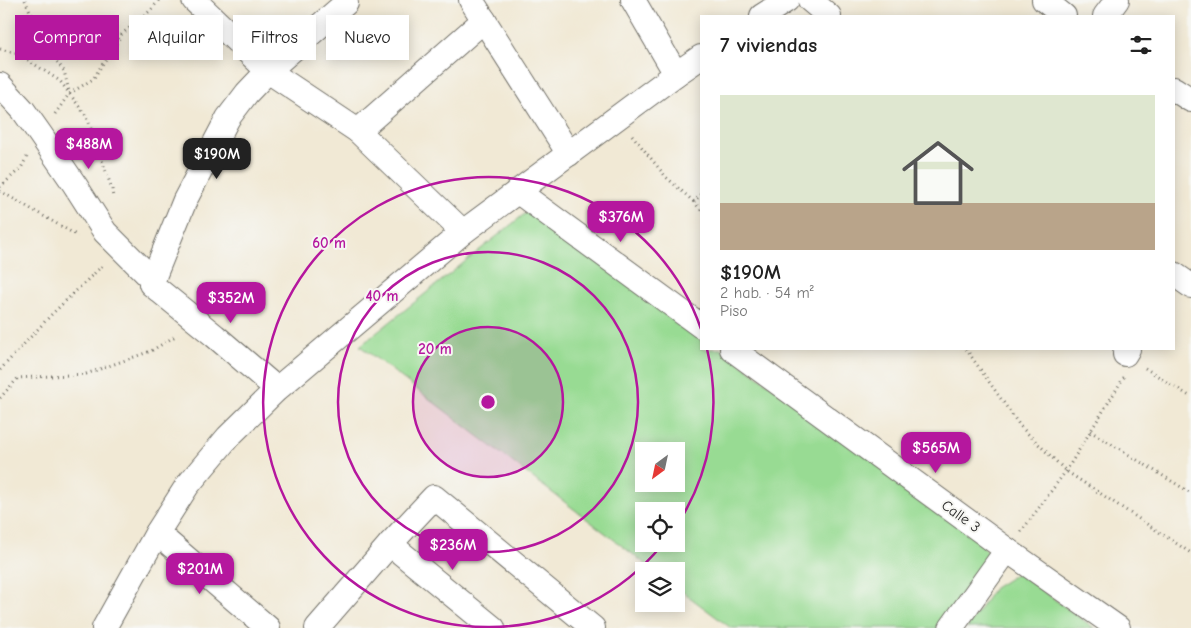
<!DOCTYPE html>
<html lang="es">
<head>
<meta charset="utf-8">
<style>
	body { margin:0; font-family:"Comic Neue",sans-serif; background:#f6f6f6; color:#222; height:100vh; display:flex; flex-direction:column; font-size:19px; white-space:nowrap }
	* { box-sizing:border-box; margin:0 }
	p { font-size:16px; color:#767676 }
	.icon { flex:none; width:28px; height:28px; fill:none; stroke:currentColor; stroke-width:2; stroke-linecap:round; stroke-linejoin:round }
	.map { position:relative; flex:1; overflow:hidden }
	.panel { position:absolute; left:700px; top:15px; width:475px; height:335px; display:flex; flex-direction:column; background:#fff; border-radius:0px; box-shadow:0 2px 12px #0003 }
	.panel>* { flex:none }
	.top-card { position:absolute; left:15px; top:15px; width:475px; height:45px; display:flex; gap:10px }
	.needle { width:32px; rotate:213deg }
	.buttons { position:absolute; left:635px; top:442px; display:grid; gap:10px }
	.buttons a { display:grid; place-items:center; width:50px; height:50px; border-radius:0px; background:#fff; box-shadow:0 2px 12px #0003; font-size:25px }
	.price { position:absolute; translate:-50% -42px; padding:0 11px; border-radius:10px; background:#b5179e; color:#fff; font-size:16px; line-height:32px; filter:drop-shadow(0 1px 2px #0008) }
	.price::after { content:''; position:absolute; left:50%; top:30px; width:15px; height:11px; margin-left:-8px; background:inherit; clip-path:polygon(0 0,100% 0,50% 100%) }
	.price.selected { background:#222; color:#fff }
	ul { padding:0; list-style:none }
	li { display:grid; align-content:center; gap:10px; height:265px; padding:0 20px }
	li+li { border-top:1px solid #e0e0e0 }
	li span { display:grid; place-items:center; height:155px; border-radius:0px; color:#555 }
	li>.icon { margin-inline-start:auto }
	span .icon { width:90px; height:90px; fill:#fffc; stroke-width:1 }
	li b { font-size:21px }
	h2 { display:flex; justify-content:space-between; align-items:center; height:60px; padding:0 20px; font-size:21px }
	.chip { padding:0 18px; border-radius:0px; background:#fff; box-shadow:0 2px 12px #0003; font-size:18px; line-height:45px }
	.chip.selected { background:#b5179e; color:#fff }
	.map>svg:first-child { display:block }
	.green { fill:#98db93; stroke:#62835f; fill-rule:evenodd }
	.lines { fill:none; stroke-linecap:round; stroke-linejoin:round }
	.minor-casing { stroke:#706e66; stroke-width:26 }
	.path { stroke:#706e66; stroke-width:3; stroke-dasharray:1 4; stroke-linecap:butt }
	.minor { stroke:#fff; stroke-width:24 }
	.ring { fill:none; stroke:#b5179e; stroke-width:2.5 }
	.labels { text-anchor:middle; dominant-baseline:central; stroke-width:4; stroke-linejoin:round; paint-order:stroke }
	.street-label { font-size:15px; fill:#2b2b2b; stroke:#f6f6f2 }
	.centre { fill:#b5179e; stroke:#f6f6f2; stroke-width:2.5 }
	.ring-label { font-size:15px; text-anchor:middle; font-weight:bold; fill:#b5179e; stroke:#f6f6f2; stroke-width:4; stroke-linejoin:round; paint-order:stroke }
</style>
</head>
<body>
<div class="map">
<svg width="1191" height="628" viewBox="0 0 1191 628">
	<rect width="100%" height="100%" fill="#f6f6f2"/>
	<filter id="ink" filterUnits="userSpaceOnUse"><feTurbulence type="fractalNoise" baseFrequency=".02" numOctaves="2"/><feDisplacementMap in="SourceGraphic" scale="10" xChannelSelector="R" yChannelSelector="G"/><feConvolveMatrix kernelMatrix="1 2 1 2 8 2 1 2 1" color-interpolation-filters="sRGB"/></filter>
	<filter id="wash" filterUnits="userSpaceOnUse"><feTurbulence type="fractalNoise" baseFrequency=".0096" numOctaves="4" result="noise"/><feDisplacementMap in="SourceGraphic" scale="20" xChannelSelector="R" yChannelSelector="G"/><feGaussianBlur stdDeviation="1.12" result="paint"/><feColorMatrix in="noise" values="0 0 0 0 0 0 0 0 0 0 0 0 0 0 0 0 0 1.4 0 .05"/><feComposite in="paint" operator="in"/></filter>
	<g filter="url(#wash)">
		<rect width="100%" height="100%" fill="#f1e9d5"/>
		<!-- green -->
		<g class="green">
			<path d="M532 208 701 334V349H721L970 532 990 554 938 628H731L676 587V571H655L360 346ZM644 451H676V484H644ZM644 511H676V544H644Z"/>
			<path d="M1018 573 1094 628H967L994 588Z"/>
		</g>
	</g>
	<g filter="url(#ink)">
		<g class="lines">
			<!-- minor casing -->
			<g class="minor-casing">
				<g id="minor">
					<path d="M194 0 268 71 358 131 463 232"/>
					<path d="M471 0 569 154"/>
					<path d="M633 0 676 74"/>
					<path d="M810 0 829 16"/>
					<path d="M1044 0 1064 16"/>
					<path d="M762 16 787 0"/>
					<path d="M1105 16 1117 0"/>
					<path d="M0 85 23 110 40 134 75 185 105 232 152 279"/>
					<path d="M1174 89 1191 100"/>
					<path d="M358 131 484 20"/>
					<path d="M517 191 701 326"/>
					<path d="M1174 274 1191 286"/>
					<path d="M732 349 1007 550 1118 628"/>
					<path d="M1125 354 1128 349"/>
					<path d="M277 389 215 336 151 284 185 200 228 118 247 93 268 71 346 3"/>
					<path d="M157 533 268 628"/>
					<path d="M390 544 493 628"/>
					<path d="M104 628 157 533 187 486 228 437 277 389 463 232 676 74 701 57"/>
					<path d="M317 628 390 544 434 497 593 628"/>
					<path d="M951 628 1007 550"/>
				</g>
			</g>
			<!-- path -->
			<g class="path">
				<path d="M25 0 46 47 64 71 69 91"/>
				<path d="M0 49 19 54 60 81 87 117 112 189 113 199"/>
				<path d="M55 114 69 94 93 79 122 34 151 10 159 0"/>
				<path d="M632 135 666 177 694 202"/>
				<path d="M0 187 21 168 27 157"/>
				<path d="M0 191 78 236"/>
				<path d="M701 194 694 202 701 210"/>
				<path d="M966 349 1020 426 1066 471 1191 553"/>
				<path d="M1145 368 1191 397"/>
				<path d="M0 370 51 315 103 265"/>
				<path d="M0 398 18 378 86 374 151 351 177 335"/>
				<path d="M1090 431 1191 493"/>
				<path d="M1021 532 1066 471 1124 377"/>
			</g>
			<!-- minor -->
			<use href="#minor" class="minor"/>
		</g>
	</g>
	<!-- distance rings -->
	<circle cx="488" cy="402" r="75" fill="#b5179e" fill-opacity=".12"/>
	<g class="ring">
		<circle cx="488" cy="402" r="75"/>
		<circle cx="488" cy="402" r="150"/>
		<path d="M662 545A225 225 0 1 1 701 329M707 349A225 225 0 0 1 677 525"/>
	</g>
	<g class="labels">
		<!-- street labels -->
		<g class="street-label">
			<text transform="translate(961 516) rotate(36)">Calle 3</text>
		</g>
	</g>
	<circle cx="488" cy="402" r="8" class="centre"/>
	<g class="ring-label">
		<text x="329" y="248">60 m</text>
		<text x="382" y="301">40 m</text>
		<text x="435" y="354">20 m</text>
	</g>
</svg>
<div class="buttons">
<a><svg class="needle" viewBox="-14 -14 28 28"><path d="M0-13l5 13h-10z" fill="#e53935"/><path d="M0 13l5-13h-10z" fill="#767676"/></svg></a>
<a><svg class="icon" aria-label="locate" viewBox="0 0 24 24"><circle cx="12" cy="12" r="6"/><path d="M12 2v4M12 18v4M2 12h4M18 12h4"/></svg></a>
<a><svg class="icon" aria-label="layers" viewBox="0 0 24 24"><path d="M12 4l9 5-9 5-9-5zM3 14l9 5 9-5"/></svg></a>
</div>
<b class="price" style="left:89px;top:170px">$488M</b>
<b class="price selected" style="left:217px;top:180px">$190M</b>
<b class="price" style="left:621px;top:243px">$376M</b>
<b class="price" style="left:231px;top:324px">$352M</b>
<b class="price" style="left:936px;top:474px">$565M</b>
<b class="price" style="left:453px;top:571px">$236M</b>
<b class="price" style="left:200px;top:595px">$201M</b>
<div class="top-card">
<a class="chip selected">Comprar</a>
<a class="chip">Alquilar</a>
<a class="chip">Filtros</a>
<a class="chip">Nuevo</a>
</div>
<section class="panel">
<h2>7 viviendas<svg class="icon" aria-label="filters" viewBox="0 0 24 24"><path d="M4 7h16M4 17h16"/><circle cx="9" cy="7" r="2"/><circle cx="15" cy="17" r="2"/></svg></h2>
<ul>
<li><span style="background:linear-gradient(#dfe7d0 70%,#b9a48a 0)"><svg class="icon" aria-label="home" viewBox="0 0 24 24"><path d="M3 11l9-7 9 7M6 9v11h12V9"/></svg></span><div><b>$190M</b><p>2 hab. · 54 m²</p><p>Piso</p></div></li>
</ul>
</section>
</div>
</body>
</html>
